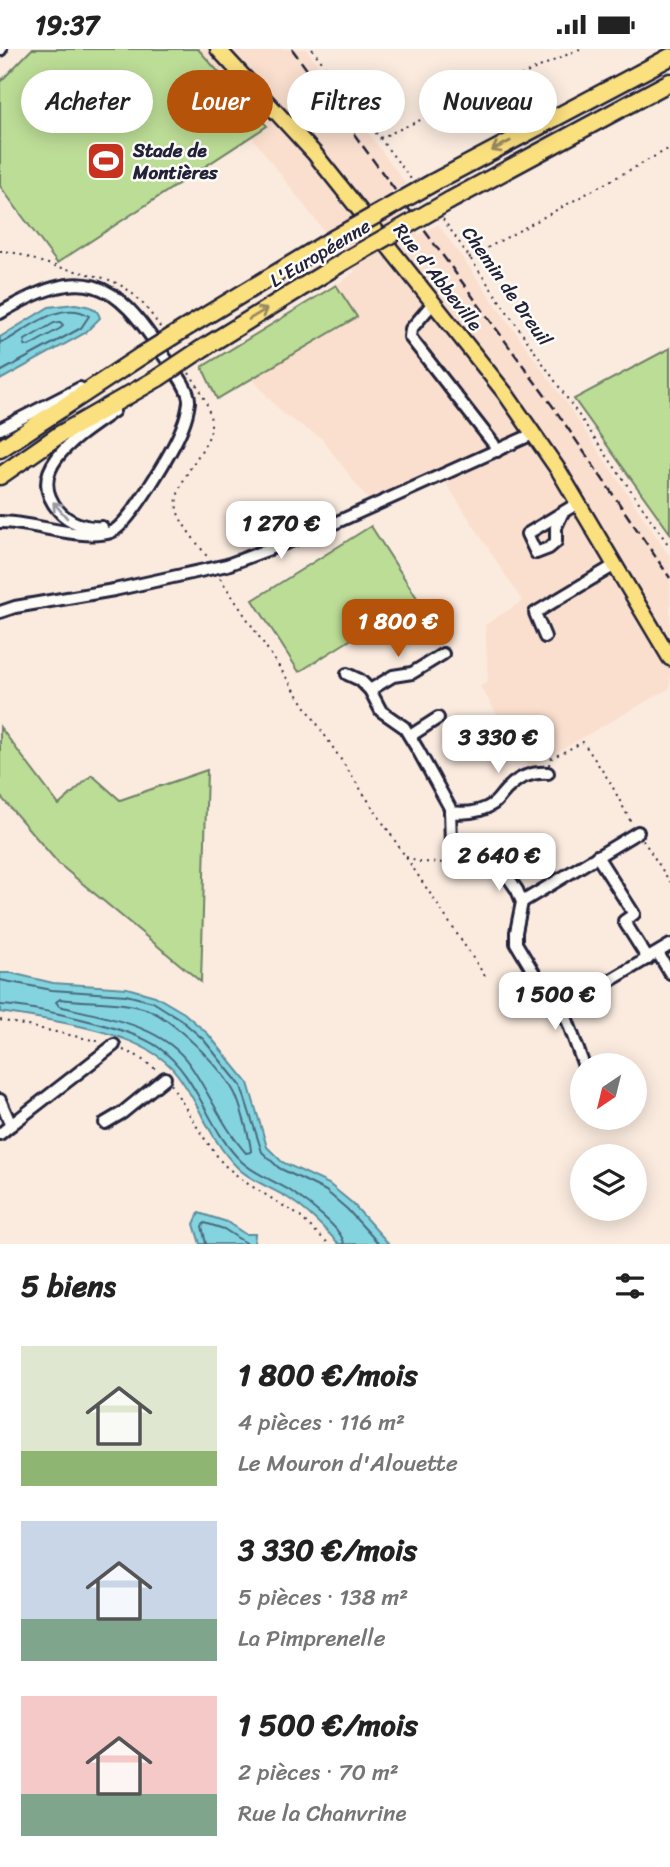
<!DOCTYPE html>
<html lang="fr">
<head>
<meta charset="utf-8">
<style>
	body { margin:0; font-family:Sriracha,sans-serif; background:#f2f2f2; color:#222; height:100vh; display:flex; flex-direction:column; font-size:26px; white-space:nowrap }
	* { box-sizing:border-box; margin:0 }
	p { font-size:23px; color:#767676 }
	.icon { flex:none; width:38px; height:38px; fill:none; stroke:currentColor; stroke-width:2; stroke-linecap:round; stroke-linejoin:round }
	.map { position:relative; height:1195px; overflow:hidden }
	.panel { display:flex; flex-direction:column; background:#fff; flex:1 }
	.panel>* { flex:none }
	.guide { position:absolute; left:21px; top:21px; width:628px; height:63px; display:flex; gap:14px }
	.needle { width:46px; rotate:215deg }
	.tools { position:absolute; left:570px; top:1004px; display:grid; gap:14px }
	.tools a { display:grid; place-items:center; width:77px; height:77px; border-radius:50%; background:#fff; box-shadow:0 4px 18px #0003; font-size:35px }
	.price { position:absolute; translate:-50% -60px; padding:0 16px; border-radius:14px; background:#fff; color:#222; font-size:23px; line-height:46px; filter:drop-shadow(0 2px 4px #0008) }
	.price::after { content:''; position:absolute; left:50%; top:42px; width:21px; height:16px; margin-left:-10px; background:inherit; clip-path:polygon(0 0,100% 0,50% 100%) }
	.price.selected { background:#b45309; color:#fff }
	ul { padding:0; list-style:none }
	li { display:flex; align-items:center; gap:21px; height:175px; padding:0 21px }
	li span { display:grid; place-items:center; flex:none; width:196px; height:140px; border-radius:0px; color:#555 }
	li>.icon { margin-inline-start:auto }
	span .icon { width:84px; height:84px; fill:#fffc; stroke-width:1 }
	li b { font-size:30px }
	h2 { display:flex; justify-content:space-between; align-items:center; height:84px; padding:0 21px; font-size:30px }
	.pill { padding:0 24px; border-radius:32px; background:#fff; box-shadow:0 4px 18px #0003; font-size:24px; line-height:63px }
	.pill.selected { background:#b45309; color:#fff }
	.status { display:flex; justify-content:space-between; align-items:center; height:49px; padding:0 35px; background:#fff; direction:ltr }
	.status svg { height:19px; fill:currentColor }
	.map>svg:first-child { display:block }
	.built { fill:#fadfce }
	.green { fill:#bcdd96; stroke:#6f8068; stroke-width:2 }
	.water { fill:#84d4df; stroke:#5d8d9d; stroke-width:2 }
	.lines { fill:none; stroke-linecap:round; stroke-linejoin:round }
	.shore { stroke:#49697d; stroke-width:2 }
	.minor-casing { stroke:#22223b; stroke-width:16 }
	.major-casing { stroke:#22223b; stroke-width:19 }
	.highway-casing { stroke:#22223b; stroke-width:21 }
	.path { stroke:#22223b; stroke-width:2; stroke-dasharray:2 5; stroke-linecap:butt }
	.minor { stroke:#fdfcf7; stroke-width:10 }
	.major { stroke:#fbe080; stroke-width:14 }
	.highway { stroke:#fbe080; stroke-width:16 }
	.rail { stroke:#22223b; stroke-width:2.5; stroke-dasharray:10 5; stroke-linecap:butt }
	.highway-bridge-casing { stroke:#22223b; stroke-width:21; stroke-linecap:butt }
	.highway-bridge { stroke:#fbe080; stroke-width:16 }
	.oneway { stroke:#998a61 }
	.oneway2 { stroke:#9a9aa2 }
	.labels { text-anchor:middle; dominant-baseline:central; stroke-width:5; stroke-linejoin:round; paint-order:stroke }
	.poi-label { font-size:19px; font-weight:bold; fill:#22223b; stroke:#fdfcf7; text-anchor:start }
	.street-label { font-size:19px; fill:#22223b; stroke:#fdfcf7 }
</style>
</head>
<body>
<div class="status"><b>19:37</b><svg viewBox="0 0 49 12"><path d="M0 12V9h3v3zM5 12V6h3v6zM10 12V3h3v9zM15 12V0h3v12zM26 1h20v11H26zM47 4h2v5h-2z"/></svg></div>
<div class="map">
<svg width="670" height="1195" viewBox="0 0 670 1195">
	<rect width="100%" height="100%" fill="#fbebdf"/>
	<filter id="ink" filterUnits="userSpaceOnUse"><feTurbulence type="fractalNoise" baseFrequency=".0143" numOctaves="2"/><feDisplacementMap in="SourceGraphic" scale="14" xChannelSelector="R" yChannelSelector="G"/><feConvolveMatrix kernelMatrix="1 2 1 2 8 2 1 2 1" color-interpolation-filters="sRGB"/></filter>
	<g filter="url(#ink)">
		<!-- built -->
		<path class="built" d="M198 0H306L406 135 389 144 419 186 438 175 567 355 670 508V639L529 719 480 637 488 633 485 576 522 552 444 431 374 459 321 389 283 365 251 329 356 269 336 236 355 223 251 87 267 77Z"/>
		<!-- green -->
		<g class="green">
			<path d="M32 0H198L267 77 57 214 0 137V33Z"/>
			<path d="M336 236 357 268 217 350 202 318Z"/>
			<path d="M670 299V484L574 350Z"/>
			<path d="M371 477 417 549 299 623 253 551Z"/>
			<path d="M0 678 59 756 92 726 120 751 207 721 201 933 59 815 0 747Z"/>
		</g>
		<!-- water -->
		<g class="water">
			<path d="M75 255C86 257 97 257 100 269L85 284 0 331V288L49 258Z"/>
			<path d="M0 924H11L53 934 127 939 155 947 184 964 208 985 248 1034 267 1098 282 1113 329 1135 352 1154 389 1195H339C324 1179 307 1161 288 1149 272 1139 251 1132 238 1119 210 1092 200 1055 177 1025 146 982 50 971 0 963Z"/>
			<path d="M199 1164 227 1173 245 1185H255L254 1195H200L194 1175Z"/>
		</g>
		<g class="lines">
			<!-- shore -->
			<g class="shore">
				<path d="M60 273 63 276 61 279 29 297 24 296 25 291 54 274Z"/>
				<path d="M0 293 6 292C28 279 63 250 89 267L81 279 0 323"/>
				<path d="M0 931 52 941 126 946 153 953 180 970 203 990 241 1037 262 1103 279 1119 326 1142 347 1160 379 1195"/>
				<path d="M60 950C89 954 118 951 146 960 172 969 220 1017 233 1041 239 1050 251 1093 251 1103L246 1104C223 1078 210 1045 190 1016 162 975 103 968 59 957L56 953Z"/>
				<path d="M0 956C36 958 130 978 158 998 199 1027 207 1080 242 1113 256 1126 277 1133 292 1143 305 1152 343 1180 344 1195"/>
				<path d="M206 1195 202 1177 205 1174 224 1180 247 1195"/>
			</g>
			<!-- minor casing -->
			<g class="minor-casing">
				<g id="minor">
					<path d="M0 1 1 0"/>
					<path d="M434 253 411 280 410 288 493 394 497 402"/>
					<path d="M0 264C83 215 114 228 164 307 172 319 190 339 189 353 188 361 185 372 182 379 174 399 129 477 111 483 81 492 33 473 0 473"/>
					<path d="M0 380 80 339"/>
					<path d="M562 465 556 478V493L549 499 536 504 527 485 578 454"/>
					<path d="M102 478C86 480 68 473 58 461 22 418 85 383 114 362"/>
					<path d="M0 563 15 558 114 541 227 516 315 483 533 385"/>
					<path d="M545 588 535 564 615 516"/>
					<path d="M347 625 360 631 370 641 381 662 404 678 418 701 450 759 451 796 464 814 496 821 508 828 517 841 522 853 516 883V894L537 929 543 936 550 940 578 946H586L670 896"/>
					<path d="M370 641 393 627 412 624 443 605"/>
					<path d="M410 687 438 669"/>
					<path d="M450 763C465 765 480 764 493 755 499 751 502 744 508 739 519 728 533 723 548 724"/>
					<path d="M597 807 634 865 624 872 648 910"/>
					<path d="M522 853 638 783"/>
					<path d="M658 904 670 924"/>
					<path d="M563 943 562 957 584 1017"/>
					<path d="M0 1051 11 1076 114 996"/>
					<path d="M105 1074 122 1064 165 1029"/>
					<path d="M0 1085 11 1076"/>
				</g>
			</g>
			<!-- major casing -->
			<g class="major-casing">
				<path id="major" d="M218 0 314 104 505 344 559 422 670 609"/>
			</g>
			<!-- highway casing -->
			<g class="highway-casing">
				<g id="highway">
					<path d="M434 133 670 8"/>
					<path d="M449 152 670 33"/>
					<path d="M184 280 328 193"/>
					<path d="M200 301 346 211"/>
					<path d="M0 400 141 307"/>
					<path d="M0 427 59 386 158 329"/>
				</g>
			</g>
			<!-- path -->
			<g class="path">
				<path d="M312 0 411 130"/>
				<path d="M380 89 580 0"/>
				<path d="M443 170 670 498"/>
				<path d="M0 202C17 202 32 211 48 215 107 232 125 223 162 281"/>
				<path d="M469 209 670 99"/>
				<path d="M189 324C200 339 215 364 210 384 203 407 169 439 178 464 183 478 199 496 208 509"/>
				<path d="M220 529 485 927"/>
				<path d="M549 716 550 710 583 693 610 733 632 775"/>
				<path d="M643 791 670 833"/>
				<path d="M406 808 418 813 452 814"/>
				<path d="M0 971 102 993"/>
				<path d="M123 1001 137 1007 157 1021"/>
				<path d="M171 1035 202 1086 223 1115 245 1133 298 1166 329 1195"/>
			</g>
			<!-- minor -->
			<use href="#minor" class="minor"/>
			<!-- major -->
			<use href="#major" class="major"/>
			<!-- highway -->
			<use href="#highway" class="highway"/>
			<!-- rail -->
			<path class="rail" d="M292 0 554 359 670 529"/>
			<!-- highway-bridge casing -->
			<g class="highway-bridge-casing">
				<g id="highway-bridge">
					<path d="M328 193 434 133"/>
					<path d="M346 211 449 152"/>
					<path d="M141 307 184 280"/>
					<path d="M158 329 200 301"/>
				</g>
			</g>
			<!-- highway-bridge -->
			<use href="#highway-bridge" class="highway-bridge"/>
		</g>
		<!-- one-way arrows -->
		<defs><path id="oneway-shaft" d="M-6 0H5M1.5-3L5.5 0L1.5 3" fill="none" stroke-width="1.6" stroke-linecap="round" stroke-linejoin="round" transform="scale(1.75)"/></defs>
		<g class="oneway">
			<use href="#oneway-shaft" transform="translate(501 97) rotate(152)"/>
			<use href="#oneway-shaft" transform="translate(258 265) rotate(-31)"/>
		</g>
		<use class="oneway2" href="#oneway-shaft" transform="translate(60 461) rotate(-131)"/>
	</g>
	<!-- icons -->
	<defs>
		<g id="stadium-square" transform="scale(2.0125)"><rect x="-9" y="-9" width="18" height="18" rx="4" fill="#c8321e" stroke="#fdfcf7"/><path d="M0-5a6.5 5 0 1 0 0 10a6.5 5 0 1 0 0-10ZM-3.5-1.8h7v3.6h-7Z" fill="#fff"/></g>
	</defs>
	<g fill-rule="evenodd">
		<use href="#stadium-square" x="106" y="112"/>
	</g>
	<g class="labels">
		<!-- poi labels -->
		<g class="poi-label">
			<text x="133" y="101">Stade de<tspan x="133" dy="22">Montières</tspan></text>
		</g>
		<!-- street labels -->
		<g class="street-label">
			<text transform="translate(320 204) rotate(-31)">L'Européenne</text>
			<text transform="translate(438 228) rotate(52)">Rue d'Abbeville</text>
			<text transform="translate(507 237) rotate(55)">Chemin de Dreuil</text>
		</g>
	</g>
</svg>
<div class="tools">
<a><svg class="needle" viewBox="-14 -14 28 28"><path d="M0-13l5 13h-10z" fill="#e53935"/><path d="M0 13l5-13h-10z" fill="#767676"/></svg></a>
<a><svg class="icon" aria-label="layers" viewBox="0 0 24 24"><path d="M12 4l9 5-9 5-9-5zM3 14l9 5 9-5"/></svg></a>
</div>
<b class="price" style="left:281px;top:512px">1 270 €</b>
<b class="price selected" style="left:398px;top:610px">1 800 €</b>
<b class="price" style="left:498px;top:726px">3 330 €</b>
<b class="price" style="left:499px;top:844px">2 640 €</b>
<b class="price" style="left:555px;top:983px">1 500 €</b>
<div class="guide">
<a class="pill">Acheter</a>
<a class="pill selected">Louer</a>
<a class="pill">Filtres</a>
<a class="pill">Nouveau</a>
</div>
</div>
<section class="panel">
<h2>5 biens<svg class="icon" aria-label="filters" viewBox="0 0 24 24"><path d="M4 7h16M4 17h16"/><circle cx="9" cy="7" r="2"/><circle cx="15" cy="17" r="2"/></svg></h2>
<ul>
<li><span style="background:linear-gradient(#dfe7d0 75%,#8fb573 0)"><svg class="icon" aria-label="home" viewBox="0 0 24 24"><path d="M3 11l9-7 9 7M6 9v11h12V9"/></svg></span><div><b>1 800 €/mois</b><p>4 pièces · 116 m²</p><p>Le Mouron d'Alouette</p></div></li>
<li><span style="background:linear-gradient(#c9d6e8 70%,#7fa58c 0)"><svg class="icon" aria-label="home" viewBox="0 0 24 24"><path d="M3 11l9-7 9 7M6 9v11h12V9"/></svg></span><div><b>3 330 €/mois</b><p>5 pièces · 138 m²</p><p>La Pimprenelle</p></div></li>
<li><span style="background:linear-gradient(#f6c9c9 70%,#7fa58c 0)"><svg class="icon" aria-label="home" viewBox="0 0 24 24"><path d="M3 11l9-7 9 7M6 9v11h12V9"/></svg></span><div><b>1 500 €/mois</b><p>2 pièces · 70 m²</p><p>Rue la Chanvrine</p></div></li>
</ul>
</section>
</body>
</html>
